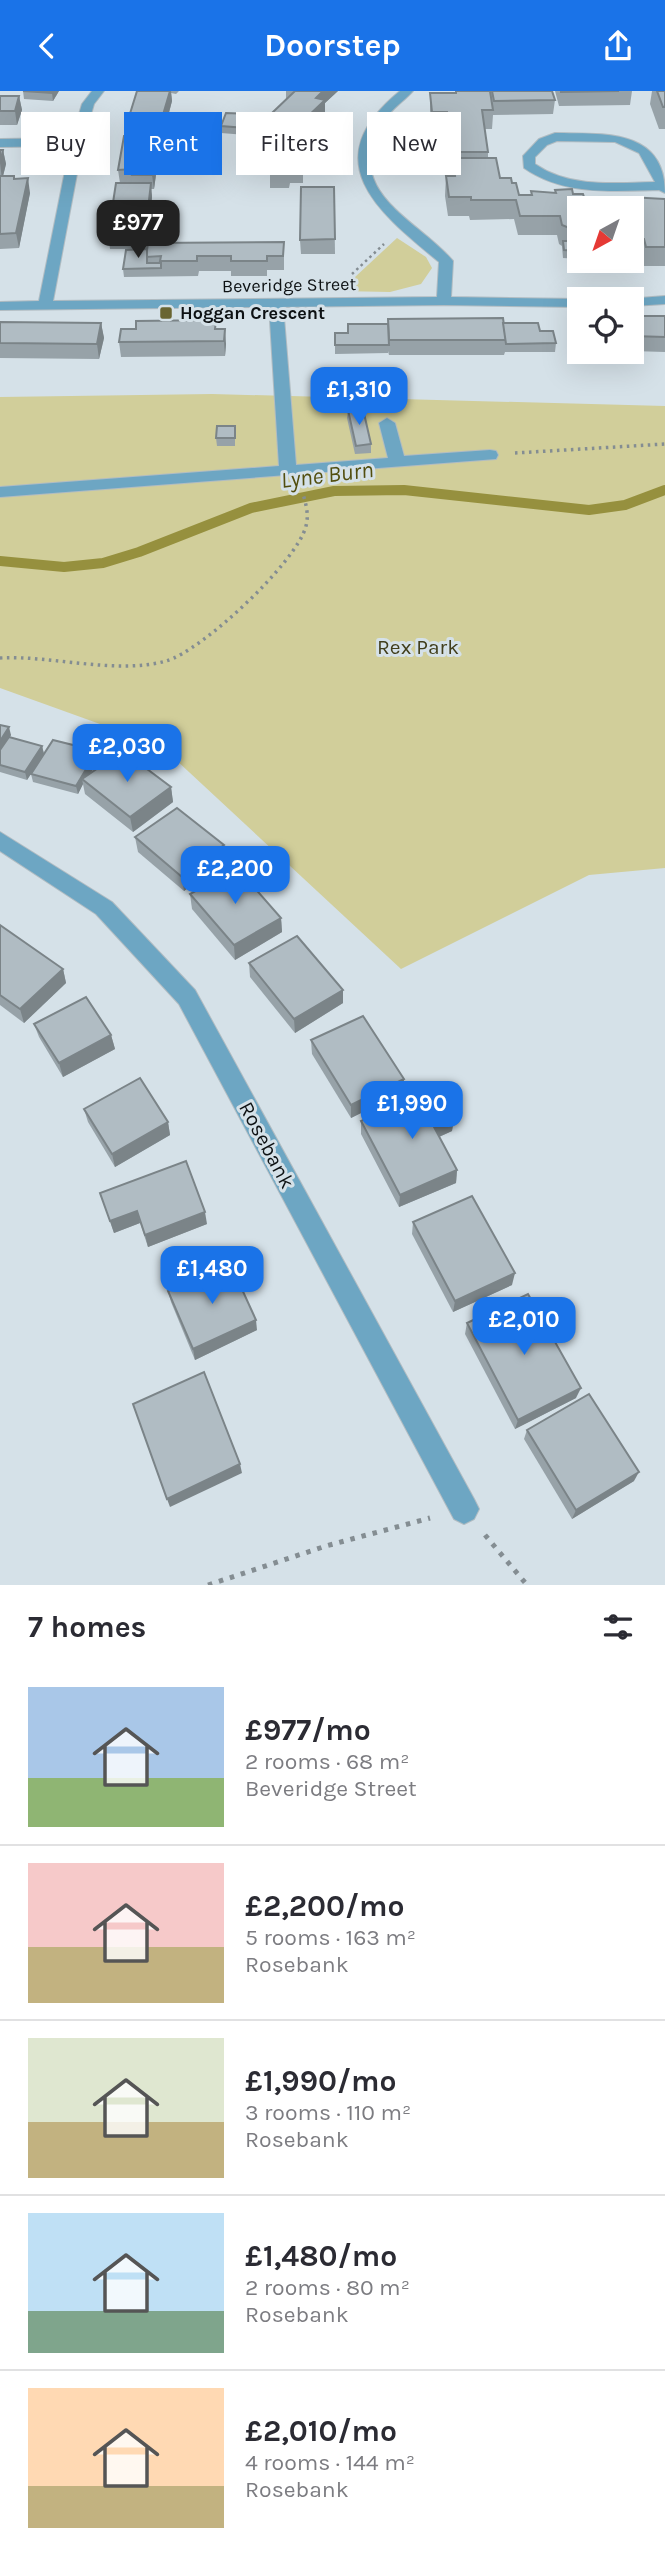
<!DOCTYPE html>
<html lang="en">
<head>
<meta charset="utf-8">
<style>
	body { margin:0; font-family:Karla,sans-serif; background:#f2f2f3; color:#2b2b33; height:100vh; display:flex; flex-direction:column; font-size:26px; white-space:nowrap }
	* { box-sizing:border-box; margin:0 }
	p { font-size:23px; color:#7c7c81 }
	.icon { flex:none; width:38px; height:38px; fill:none; stroke:currentColor; stroke-width:2; stroke-linecap:round; stroke-linejoin:round }
	.map { position:relative; height:1494px; overflow:hidden }
	.details { display:flex; flex-direction:column; background:#fff; flex:1 }
	.details>* { flex:none }
	.banner { position:absolute; left:21px; top:21px; width:623px; height:63px; display:flex; gap:14px }
	.needle { width:46px; rotate:220deg }
	.buttons { position:absolute; left:567px; top:105px; display:grid; gap:14px }
	.buttons a { display:grid; place-items:center; width:77px; height:77px; border-radius:0px; background:#fff; box-shadow:0 7px 28px #0002; font-size:35px }
	.price { position:absolute; translate:-50% -60px; padding:0 16px; border-radius:14px; background:#1a73e8; color:#fff; font-size:23px; line-height:46px; filter:drop-shadow(0 2px 4px #0008) }
	.price::after { content:''; position:absolute; left:50%; top:42px; width:21px; height:16px; margin-left:-10px; background:inherit; clip-path:polygon(0 0,100% 0,50% 100%) }
	.price.selected { background:#222; color:#fff }
	ul { padding:0; list-style:none }
	li { display:flex; align-items:center; gap:21px; height:175px; padding:0 28px }
	li+li { border-top:2px solid #e1e1e2 }
	li span { display:grid; place-items:center; flex:none; width:196px; height:140px; border-radius:0px; color:#555 }
	li>.icon { margin-inline-start:auto }
	span .icon { width:84px; height:84px; fill:#fffc; stroke-width:1 }
	li b { font-size:30px }
	h2 { display:flex; justify-content:space-between; align-items:center; height:84px; padding:0 28px; font-size:30px }
	.pill { padding:0 24px; border-radius:0px; background:#fff; box-shadow:0 7px 28px #0002; font-size:24px; line-height:63px }
	.pill.selected { background:#1a73e8; color:#fff }
	header { display:flex; justify-content:space-between; align-items:center; height:91px; padding:0 28px; background:#1a73e8; color:#fff; font-size:32px; font-weight:700 }
	.map>svg:first-child { display:block }
	.green { fill:#d1ce9a }
	.lines { fill:none; stroke-linecap:round; stroke-linejoin:round }
	.stream { stroke:#96903e; stroke-width:10 }
	.lane-casing { stroke:#b1bcc2; stroke-width:2 }
	.street-casing { stroke:#b1bcc2; stroke-width:2 }
	.path-far2 { stroke:#848d92; stroke-width:2.5; stroke-dasharray:2.5 3.5; stroke-linecap:butt }
	.path-far1 { stroke:#848d92; stroke-width:3.5; stroke-dasharray:2.5 4.5; stroke-linecap:butt }
	.path { stroke:#848d92; stroke-width:5; stroke-dasharray:4.5 7; stroke-linecap:butt }
	.lane { fill:#6da6c3; fill-rule:evenodd }
	.street { fill:#6da6c3; fill-rule:evenodd }
	.wall { fill:#97a2a8 }
	.shaded-wall { fill:#7b8488 }
	.building { fill:#b0bcc3; stroke:#7b8488; stroke-width:2 }
	.poi-dot { fill:#696532; stroke:#d5e1e8; stroke-width:2.5 }
	.labels { text-anchor:middle; dominant-baseline:central; stroke-width:6; stroke-linejoin:round; paint-order:stroke }
	.far-street-label { font-size:18px; fill:#0d1113; stroke:#d5e1e8 }
	.far-poi-label { font-size:18px; font-weight:bold; fill:#0d1113; stroke:#d5e1e8; text-anchor:start }
	.park-label { font-size:21px; fill:#413e1b; stroke:#d5e1e8 }
	.street-label { font-size:21px; fill:#0d1113; stroke:#d5e1e8 }
	.water-label { font-size:23px; font-style:italic; fill:#524e0f; stroke:#d5e1e8 }
</style>
</head>
<body>
<header><svg class="icon" aria-label="back" viewBox="0 0 24 24"><path d="M15 5l-7 7 7 7"/></svg>Doorstep<svg class="icon" aria-label="share" viewBox="0 0 24 24"><path d="M12 15V3M7 8l5-5 5 5M5 13v7h14v-7"/></svg></header>
<div class="map">
<svg width="665" height="1494" viewBox="0 0 665 1494">
	<rect width="100%" height="100%" fill="#d5e1e8"/>
	<!-- green -->
	<g class="green">
		<path d="M397 147 426 166 432 177 421 193 390 201 340 200Z"/>
		<path d="M212 303 665 315V777L589 784 401 878 161 655 0 597V306Z"/>
	</g>
	<g class="lines">
		<!-- stream -->
		<path class="stream" d="M0 470 64 476 103 472 139 461 251 417 334 400 404 399 589 419 625 414 665 399"/>
		<!-- lane casing -->
		<g class="lane-casing">
			<path id="lane" d="M276 210 283 214 296 374 388 367 379 332 387 327 395 332 404 365 490 359 496 360 498 364 496 368 0 406V396L279 375 269 214Z"/>
		</g>
		<!-- street casing -->
		<g class="street-casing">
			<g id="street">
				<path d="M92 0H104L94 13 83 51 53 210 437 206 439 171C378 121 314 70 400 0H413C403 11 391 18 383 31 339 101 419 129 453 170L451 206 579 208H582H579V216L444 214 0 219V211L39 210 70 55 0 56V48L72 47 82 13Z"/>
				<path d="M555 42C602 43 665 37 665 102L659 99C613 100 564 105 524 77L523 65 539 48ZM557 50 615 51 639 62 655 91C614 92 570 97 535 73V66L547 54Z"/>
				<path d="M665 205V213L632 215V208H627Z"/>
				<path d="M0 741 112 811 195 899 474 1408 479 1418 474 1428 464 1433 454 1428 179 913 96 823 0 760Z"/>
			</g>
		</g>
		<!-- path-far2 -->
		<path class="path-far2" d="M352 183 384 153"/>
		<!-- path-far1 -->
		<g class="path-far1">
			<path d="M515 362 665 353"/>
			<path d="M0 567C52 564 116 584 166 570 202 560 297 471 306 435 309 424 306 413 303 403"/>
		</g>
		<!-- path -->
		<g class="path">
			<path d="M485 1444 527 1494"/>
			<path d="M208 1494 326 1455 430 1427"/>
		</g>
		<!-- lane -->
		<use href="#lane" class="lane"/>
		<!-- street -->
		<use href="#street" class="street"/>
	</g>
	<!-- wall -->
	<g class="wall">
		<path d="M23 0H59L53 10 24 8Z"/>
		<path d="M137 0H179L176 3 171 2 172 10 162 48H159L160 55 154 98H151L152 106 147 158H110L108 144 120 92 118 79 138 45V44L129 43 128 29Z"/>
		<path d="M286 0H338L325 12V23L304 43 290 40 291 46H303V92H290L289 97H270V82L290 40 272 36V22L286 9Z"/>
		<path d="M455 0H552L555 9 553 23 493 24 492 38H485L488 61V67L500 87 512 92 519 104H531V100L555 102V99L573 103 585 109H629V106L665 108V175H643L640 168H632V117H579V143H578L577 150H579V168L563 167 562 155 559 153 557 144H518L514 128 470 129 469 125H448L445 105 446 85H451L452 80H446L445 75H429L427 57 428 38H431L430 21V2H455Z"/>
		<path d="M555 0H632L630 14 559 15Z"/>
		<path d="M652 0H665V38H659L650 13Z"/>
		<path d="M0 5H19L22 19 17 34H0Z"/>
		<path d="M251 23V31L246 44 221 42V35Z"/>
		<path d="M0 59H3L6 73 3 85H14L15 88 30 102 19 157 0 158Z"/>
		<path d="M334 96 335 163H301L300 149Z"/>
		<path d="M284 151V179H267V185H231V180H199L198 185 124 186 123 178 147 158Z"/>
		<path d="M632 225H665V261L632 260Z"/>
		<path d="M0 231 101 232 104 247 99 268 0 267Z"/>
		<path d="M503 232 540 240 556 252 555 261H505L504 264H389L388 260V262L335 263V242Z"/>
		<path d="M579 232V260L577 247Z"/>
		<path d="M216 238 226 253 225 265 121 266 119 251Z"/>
		<path d="M348 319 371 353V362L355 363 347 327Z"/>
		<path d="M235 335V355H217L216 347Z"/>
		<path d="M0 634 11 644 10 646 42 655 44 663 27 689 0 681Z"/>
		<path d="M97 660 99 669 90 683 171 696 173 711 133 741 85 703 83 693 78 703 33 691 31 683Z"/>
		<path d="M135 746 226 769 184 800 138 761Z"/>
		<path d="M190 803 281 827 282 841 235 869 192 818Z"/>
		<path d="M0 834 63 878 66 892 24 932 0 914Z"/>
		<path d="M249 872 343 912 295 942 250 886Z"/>
		<path d="M34 933 111 944 115 958 63 986 39 946Z"/>
		<path d="M311 949 403 1001 351 1027 312 963Z"/>
		<path d="M84 1018 168 1031 170 1044 115 1076 88 1031Z"/>
		<path d="M454 1027 452 1040 439 1046 457 1079 456 1092 399 1116 361 1043V1030Z"/>
		<path d="M100 1102 207 1133 148 1156 140 1132 114 1142Z"/>
		<path d="M413 1131 512 1194 453 1221 412 1143Z"/>
		<path d="M168 1200 257 1239 195 1269 171 1211Z"/>
		<path d="M467 1232 576 1307 515 1338 465 1243Z"/>
		<path d="M527 1339 634 1390 572 1428 524 1348Z"/>
	</g>
	<!-- shaded-wall -->
	<g class="shaded-wall">
		<path d="M53 0H59L53 10 52 2Z"/>
		<path d="M170 0H171L172 10 162 48 160 34Z"/>
		<path d="M323 0H338L325 12V23L304 43V29L316 7Z"/>
		<path d="M19 5 22 19 17 34 15 20Z"/>
		<path d="M251 23V31L246 44V37Z"/>
		<path d="M158 41 160 55 154 98 152 84Z"/>
		<path d="M3 59 6 73 2 89 0 72Z"/>
		<path d="M28 87 30 102 19 157 16 142Z"/>
		<path d="M151 92 152 106 147 158 145 143Z"/>
		<path d="M579 134 576 154 566 157 569 137Z"/>
		<path d="M101 232 104 247 99 268 97 253Z"/>
		<path d="M225 238 226 253 225 265 224 250Z"/>
		<path d="M9 636 11 644 0 661V650Z"/>
		<path d="M42 655 44 663 27 689 25 681Z"/>
		<path d="M97 660 99 669 85 691 82 688 83 693 78 703 76 695Z"/>
		<path d="M171 696 173 711 133 741 130 726Z"/>
		<path d="M224 754 226 769 184 800 182 786Z"/>
		<path d="M281 827 282 841 235 869 234 854Z"/>
		<path d="M63 878 66 892 24 932 20 918Z"/>
		<path d="M343 899V912L295 942 294 928Z"/>
		<path d="M111 944 115 958 63 986 59 972Z"/>
		<path d="M404 988 403 1001 351 1027V1014Z"/>
		<path d="M454 1027 452 1040 432 1049 434 1036Z"/>
		<path d="M168 1031 170 1044 115 1076 112 1063Z"/>
		<path d="M457 1079 456 1092 399 1116 400 1104Z"/>
		<path d="M137 1120 140 1132 114 1142 110 1130Z"/>
		<path d="M205 1121 207 1133 148 1156 145 1144Z"/>
		<path d="M515 1182 512 1194 453 1221 455 1210Z"/>
		<path d="M256 1229 257 1239 195 1269 193 1258Z"/>
		<path d="M581 1297 576 1307 515 1338 518 1329Z"/>
		<path d="M240 1373 242 1382 170 1416 167 1408Z"/>
		<path d="M639 1381 634 1390 572 1428 576 1419Z"/>
	</g>
	<!-- building -->
	<g class="building">
		<path d="M23 0H53L52 2Z"/>
		<path d="M137 0H170L160 34H140L141 30 128 29Z"/>
		<path d="M295 0H323L316 7 325 9 304 29 272 22Z"/>
		<path d="M456 0H490L493 19H482L488 61H447L446 56H430L428 38H449L447 21H432L430 2H456Z"/>
		<path d="M492 0H552L555 9 494 10Z"/>
		<path d="M561 0H619L561 1Z"/>
		<path d="M657 0H665V16H663Z"/>
		<path d="M0 5H19L15 20H0Z"/>
		<path d="M226 22 251 23 246 37 221 35Z"/>
		<path d="M271 40H290V46H303L302 78H289V82H270Z"/>
		<path d="M138 41H158L152 84H132L133 78 118 79 124 45H138Z"/>
		<path d="M0 59H3L0 72Z"/>
		<path d="M453 67H496L500 87H511L512 92H516L519 104H532L531 100 556 102 555 99 572 98 573 103H583L585 109H630L629 106 665 108V156H646L644 148H634L632 142V117H579V123H576L579 134 569 137 562 134 560 125H520L516 109H471V106H449L446 85H455Z"/>
		<path d="M0 85H14V88L28 87 16 142 0 143Z"/>
		<path d="M116 92H151L145 143 108 144Z"/>
		<path d="M301 96H334L335 148 300 149Z"/>
		<path d="M563 150H579V160L564 159Z"/>
		<path d="M284 151 283 165H267V170H231V165H197V170H160L161 165 146 166 148 152Z"/>
		<path d="M147 158V172H161V177L123 178 126 159Z"/>
		<path d="M632 225H665V246L632 245Z"/>
		<path d="M503 227 506 249H389L388 228Z"/>
		<path d="M216 229 215 238H225L224 250 119 251 121 238H136V230Z"/>
		<path d="M0 231 101 232 97 253 0 252Z"/>
		<path d="M503 232H538L540 240H553L556 252 506 253Z"/>
		<path d="M348 233H388L389 254H335V242H348Z"/>
		<path d="M363 318 371 353 356 355 348 319Z"/>
		<path d="M217 335H235V347H216Z"/>
		<path d="M0 634 9 636 0 650Z"/>
		<path d="M9 646 42 655 25 681 0 674V659Z"/>
		<path d="M53 649 97 660 76 695 31 683Z"/>
		<path d="M123 660 171 696 130 726 82 688Z"/>
		<path d="M177 717 224 754 182 786 135 746Z"/>
		<path d="M237 777 281 827 234 854 190 803Z"/>
		<path d="M0 834 63 878 20 918 0 904Z"/>
		<path d="M297 845 343 899 294 928 249 872Z"/>
		<path d="M86 906 111 944 59 972 34 933Z"/>
		<path d="M363 925 404 988 351 1014 311 949Z"/>
		<path d="M140 987 168 1031 112 1063 84 1018Z"/>
		<path d="M438 998 454 1027 434 1036 457 1079 400 1104 361 1030Z"/>
		<path d="M186 1070 205 1121 145 1144 137 1120 110 1130 100 1102Z"/>
		<path d="M472 1105 515 1182 455 1210 413 1131Z"/>
		<path d="M230 1172 256 1229 193 1258 168 1200Z"/>
		<path d="M528 1203 581 1297 518 1329 467 1232Z"/>
		<path d="M204 1281 240 1373 167 1408 133 1313Z"/>
		<path d="M589 1303 639 1381 576 1419 527 1339Z"/>
	</g>
	<!-- markers -->
	<rect class="poi-dot" x="159" y="215" width="14" height="14" rx="3.5"/>
	<g class="labels">
		<!-- far-street labels -->
		<g class="far-street-label">
			<text transform="translate(289 194) rotate(-1)">Beveridge Street</text>
		</g>
		<!-- far-poi labels -->
		<g class="far-poi-label">
			<text x="180" y="222">Hoggan Crescent</text>
		</g>
		<!-- park labels -->
		<g class="park-label">
			<text x="418" y="556">Rex Park</text>
		</g>
		<!-- street labels -->
		<g class="street-label">
			<text transform="translate(267 1054) rotate(62)">Rosebank</text>
		</g>
		<!-- water labels -->
		<g class="water-label">
			<text transform="translate(327 384) rotate(-7)">Lyne Burn</text>
		</g>
	</g>
</svg>
<div class="buttons">
<a><svg class="needle" viewBox="-14 -14 28 28"><path d="M0-13l5 13h-10z" fill="#e53935"/><path d="M0 13l5-13h-10z" fill="#7c7c81"/></svg></a>
<a><svg class="icon" aria-label="locate" viewBox="0 0 24 24"><circle cx="12" cy="12" r="6"/><path d="M12 2v4M12 18v4M2 12h4M18 12h4"/></svg></a>
</div>
<b class="price selected" style="left:138px;top:169px">£977</b>
<b class="price" style="left:359px;top:336px">£1,310</b>
<b class="price" style="left:127px;top:693px">£2,030</b>
<b class="price" style="left:235px;top:815px">£2,200</b>
<b class="price" style="left:412px;top:1050px">£1,990</b>
<b class="price" style="left:212px;top:1215px">£1,480</b>
<b class="price" style="left:524px;top:1266px">£2,010</b>
<div class="banner">
<a class="pill">Buy</a>
<a class="pill selected">Rent</a>
<a class="pill">Filters</a>
<a class="pill">New</a>
</div>
</div>
<section class="details">
<h2>7 homes<svg class="icon" aria-label="filters" viewBox="0 0 24 24"><path d="M4 7h16M4 17h16"/><circle cx="9" cy="7" r="2"/><circle cx="15" cy="17" r="2"/></svg></h2>
<ul>
<li><span style="background:linear-gradient(#a9c7e8 65%,#8fb573 0)"><svg class="icon" aria-label="home" viewBox="0 0 24 24"><path d="M3 11l9-7 9 7M6 9v11h12V9"/></svg></span><div><b>£977/mo</b><p>2 rooms · 68 m²</p><p>Beveridge Street</p></div></li>
<li><span style="background:linear-gradient(#f6c9c9 60%,#c2b280 0)"><svg class="icon" aria-label="home" viewBox="0 0 24 24"><path d="M3 11l9-7 9 7M6 9v11h12V9"/></svg></span><div><b>£2,200/mo</b><p>5 rooms · 163 m²</p><p>Rosebank</p></div></li>
<li><span style="background:linear-gradient(#dfe7d0 60%,#c2b280 0)"><svg class="icon" aria-label="home" viewBox="0 0 24 24"><path d="M3 11l9-7 9 7M6 9v11h12V9"/></svg></span><div><b>£1,990/mo</b><p>3 rooms · 110 m²</p><p>Rosebank</p></div></li>
<li><span style="background:linear-gradient(#bfe0f5 70%,#7fa58c 0)"><svg class="icon" aria-label="home" viewBox="0 0 24 24"><path d="M3 11l9-7 9 7M6 9v11h12V9"/></svg></span><div><b>£1,480/mo</b><p>2 rooms · 80 m²</p><p>Rosebank</p></div></li>
<li><span style="background:linear-gradient(#ffd9b3 70%,#c2b280 0)"><svg class="icon" aria-label="home" viewBox="0 0 24 24"><path d="M3 11l9-7 9 7M6 9v11h12V9"/></svg></span><div><b>£2,010/mo</b><p>4 rooms · 144 m²</p><p>Rosebank</p></div></li>
</ul>
</section>
</body>
</html>
